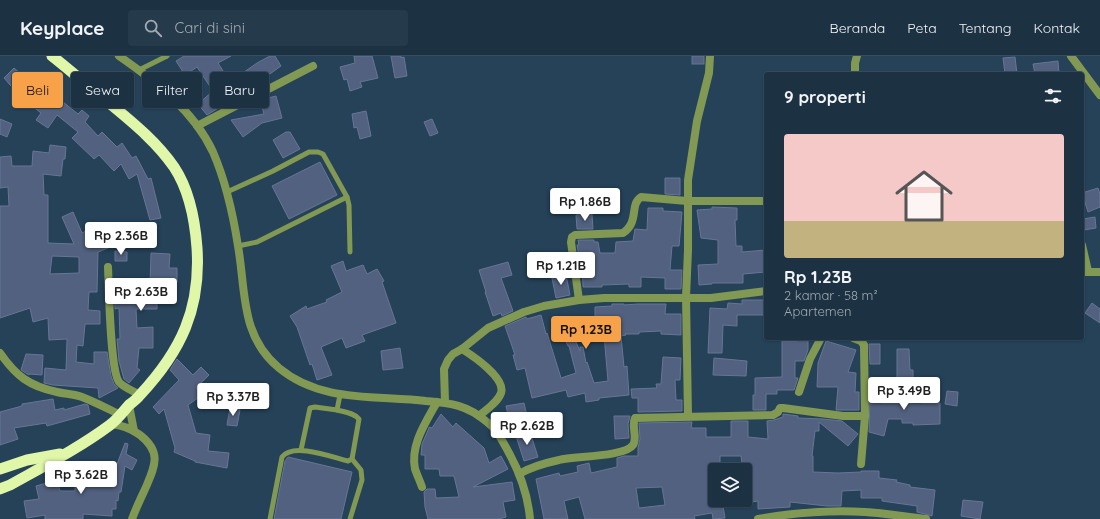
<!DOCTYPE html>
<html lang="id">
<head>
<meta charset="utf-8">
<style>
	body { margin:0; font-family:Quicksand,sans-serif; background:#253a4a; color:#f1f3f6; height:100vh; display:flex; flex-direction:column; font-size:15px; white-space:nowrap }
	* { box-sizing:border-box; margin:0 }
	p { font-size:13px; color:#a0aab2 }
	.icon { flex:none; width:22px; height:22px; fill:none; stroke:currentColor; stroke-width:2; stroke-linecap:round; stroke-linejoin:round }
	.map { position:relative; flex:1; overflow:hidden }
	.drawer { position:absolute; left:764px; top:16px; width:320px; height:268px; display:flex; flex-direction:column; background:#1c3243; border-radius:4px; box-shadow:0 1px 3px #0004,0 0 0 1px #3a4d5c }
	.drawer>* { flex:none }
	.hud { position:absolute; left:12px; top:16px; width:380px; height:36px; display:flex; gap:8px }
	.buttons { position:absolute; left:708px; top:407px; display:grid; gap:8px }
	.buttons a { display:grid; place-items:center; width:44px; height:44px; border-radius:4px; background:#1c3243; box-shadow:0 1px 3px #0004,0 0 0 1px #3a4d5c; font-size:20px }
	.price { position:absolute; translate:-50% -34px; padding:0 9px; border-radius:4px; background:#fff; color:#222; font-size:13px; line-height:26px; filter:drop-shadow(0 1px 2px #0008) }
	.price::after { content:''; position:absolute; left:50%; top:24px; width:12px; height:9px; margin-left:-6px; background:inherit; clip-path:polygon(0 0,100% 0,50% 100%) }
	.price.selected { background:#f7a148; color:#111 }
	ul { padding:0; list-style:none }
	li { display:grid; align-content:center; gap:8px; height:212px; padding:0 20px }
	li span { display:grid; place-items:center; height:124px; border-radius:4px; color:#555 }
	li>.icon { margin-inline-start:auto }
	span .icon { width:72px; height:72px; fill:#fffc; stroke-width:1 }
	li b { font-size:17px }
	h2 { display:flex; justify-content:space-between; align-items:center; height:48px; padding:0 20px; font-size:17px }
	.chip { padding:0 14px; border-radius:4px; background:#1c3243; box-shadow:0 1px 3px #0004,0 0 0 1px #3a4d5c; font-size:14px; line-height:36px }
	.chip.selected { background:#f7a148; color:#111 }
	header { display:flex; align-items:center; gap:24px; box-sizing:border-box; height:56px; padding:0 20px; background:#1c3243; border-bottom:1px solid #3a4d5c }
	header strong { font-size:19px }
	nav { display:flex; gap:22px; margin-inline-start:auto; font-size:14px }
	.search { width:280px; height:36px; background:#253a4a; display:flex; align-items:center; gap:10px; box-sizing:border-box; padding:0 14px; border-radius:4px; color:#a0aab2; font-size:15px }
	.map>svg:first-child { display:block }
	.building { fill:#51617f; stroke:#667695; fill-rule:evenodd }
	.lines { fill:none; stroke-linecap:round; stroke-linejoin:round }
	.service { stroke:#829953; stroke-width:5 }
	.minor { stroke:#829953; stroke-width:8 }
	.tertiary { stroke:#829953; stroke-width:8 }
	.trunk { stroke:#e0f6a8; stroke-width:11 }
</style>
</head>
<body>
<header>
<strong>Keyplace</strong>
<div class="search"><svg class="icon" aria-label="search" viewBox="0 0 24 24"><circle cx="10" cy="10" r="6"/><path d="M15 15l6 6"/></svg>Cari di sini</div>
<nav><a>Beranda</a><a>Peta</a><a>Tentang</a><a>Kontak</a></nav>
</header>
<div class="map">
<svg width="1100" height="463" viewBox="0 0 1100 463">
	<rect width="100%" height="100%" fill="#254259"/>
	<!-- building -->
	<g class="building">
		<path d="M184 0H231L218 7 230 26 257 7 270 0H275L281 10 228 48 220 52V51L207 59 198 48 213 35 197 11 185 19 176 5Z"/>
		<path d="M354 0H372L378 22 360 26 362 31 350 35 347 23 344 24 340 11 355 7Z"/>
		<path d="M391 0H401V2L404 1 407 20 395 22Z"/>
		<rect x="692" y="0" width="12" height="8"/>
		<path d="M1015 1 1017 18H1005L1003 2Z"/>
		<path d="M1058 5 1059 18H1035L1033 8Z"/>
		<path d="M14 12 54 47 58 42 78 58 82 54 89 60 85 66 98 80 102 76 117 91 122 87 132 102 136 100 148 123 151 122 161 162 150 164 137 118 129 123 121 108 114 115 99 99 94 103 72 82 78 76 57 59 48 72 36 64 41 57 26 45 28 43 12 29 11 30 4 22Z"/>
		<path d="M276 40 282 62 262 67 243 81 231 64 264 58 260 44Z"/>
		<path d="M366 55 371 80 360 83 357 71 354 72 352 58Z"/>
		<path d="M0 63 12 68 7 81 0 78Z"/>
		<path d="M432 63 438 77 430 80 424 66Z"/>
		<path d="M286 76H290L300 93 283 102 273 84Z"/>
		<path d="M50 89 66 91 65 103H63L61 120 43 118 44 139H48V187L74 188 62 161 73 156 82 177 98 169 108 192 98 196 97 236H89L88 254 100 255V268H85L83 290 77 289 76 306 94 308V296H107L111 320 114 328 118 332 99 342 98 332 53 329 44 327 45 312 66 314 67 283 49 284 48 262 33 266 30 252 0 262V150H9L8 131 0 132V101L11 100 12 110H32L33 95 49 97ZM52 200 79 201V217L50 218Z"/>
		<path d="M320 106 337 139 289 163 272 130Z"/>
		<path d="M665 122H680V139L665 138Z"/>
		<path d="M1098 132 1100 138V151L1088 156 1082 137Z"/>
		<path d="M712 151 737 152V164H735L736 190H742V196L766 194V216L743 218V227H712V228L699 229 698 209 718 208V184L701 182 697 154 712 153Z"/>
		<path d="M648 152H663V155L682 156 679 190H672L670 214H682L681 233H665V222L641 221V231H629V228L602 229V231H583L582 205 580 206 577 189H579L578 184H594V186H598L600 197H615L616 186 633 185 635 173 647 174Z"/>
		<path d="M592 158 593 173H577L576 159Z"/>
		<path d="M1095 161 1096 172 1084 174 1083 163Z"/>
		<path d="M125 168 126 185 114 186 113 169Z"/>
		<path d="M115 195 127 196V205H115Z"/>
		<path d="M151 197 170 198 169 212H177V226H170V247H157V253H136L137 272 153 271V292H139L137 312 140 314 129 327 124 323 119 305 117 283H120L119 252 115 253 114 230 129 229V230H150Z"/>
		<path d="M343 205 346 215 363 209 367 218 377 213 384 225 382 226 396 267 362 279 365 285 346 292 342 282 321 291 332 319 317 324 312 308 310 309 297 271 290 260 306 250 307 253 327 246 326 244 342 236 331 210Z"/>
		<path d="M508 206 512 219 501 222 513 255 502 260 501 257 493 260 485 236H486L479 214Z"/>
		<path d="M566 219 570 239 556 242 552 222Z"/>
		<path d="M742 244H766V259H737V270L723 269 722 297H708L710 252 727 253 728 247 742 248Z"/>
		<path d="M1092 247 1100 253V267L1085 257Z"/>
		<path d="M612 248H624V249L638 248H666L665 258H681V279L661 278V275L639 276V278H625L626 279 621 280 624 311 627 310 629 339 599 342V344L586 346 585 337 568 341 566 334 532 342 525 312 517 314 513 299H515L505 270 526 261 527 263 541 259 546 278 547 277 561 322 576 317 569 290H568L559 271 568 268 580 295V291H583L586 307 587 306 594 327 608 325 604 279H595V251L612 250Z"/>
		<path d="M797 282H808V294L804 305H795V322H798L794 334H777V338H766V354H753V339H755V322L782 321V285H797Z"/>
		<path d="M826 285 856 294 848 316 856 317 855 336H859V354H836L838 331H817L818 307Z"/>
		<path d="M869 288H880V308H870Z"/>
		<path d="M400 292 403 312 383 314 381 295Z"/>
		<path d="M897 293H909L910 314H913V323H897Z"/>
		<path d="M26 298 43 299 42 319 29 318V319L21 314Z"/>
		<path d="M663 301 681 302 680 324H675L676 344H682V355L638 356V342H632L631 333 657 332 656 328H661Z"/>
		<path d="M714 302 747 305 746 320 713 319Z"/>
		<path d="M177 303 193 319 201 311 209 319 196 332 202 339 188 349 196 377 210 379 208 395 229 397 227 412 195 406V405L174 396 175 392 164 353 159 358 153 351 179 324 170 314Z"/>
		<path d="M912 325H924L923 347H940V368L913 369V367H902V363H888L884 380 869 376 870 341H882V347H912Z"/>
		<path d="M947 335 958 336 957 350 945 348Z"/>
		<path d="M53 343 55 354 64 352V354L85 348 88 349 90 358 47 370 46 367 14 372 18 383 0 389V356L22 350V348Z"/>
		<path d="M524 347 527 360 509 363 506 350Z"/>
		<path d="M230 352 240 354 237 370 227 369Z"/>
		<path d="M441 358 453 371 456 367 484 392 489 407 501 400 508 413 473 431 512 426 515 444 503 446 506 461 499 463H428L425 451 424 436 427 433H435L436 442 459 441 454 420H440L439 413H425V399H421L422 388 429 372V371L432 372Z"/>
		<path d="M783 358 798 360V362L823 363 842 365 858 378 848 390 819 366V375H815L812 400H813V416L838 417 861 416V415H879V422L897 424 896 426 910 429V431L935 434 932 460 917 456V450L882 445V442H861V434L842 435 841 450H827L790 446V451L758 453V445L745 447V414H743L741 400H720V414H715V422H712L715 432V444H722L725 462 713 463 712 457 694 460 695 463H585L579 441 564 445 568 463H544L536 423 559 417 560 420 578 416 577 410 589 407 591 417 617 411V402L624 400H638V392L640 383 639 367 692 366 691 372H706V381H731V365H748V381L768 383 767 365 774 364 783 361ZM662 431 665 449 639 452 636 432Z"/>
		<path d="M614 360H630L628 368 629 382 615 383Z"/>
		<path d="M530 376 538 401 524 405 516 380Z"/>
		<path d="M125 387 128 388 126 398 137 404 132 414 125 410 121 436H119L118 445 116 444V453H112V460L83 458V463H45V459L27 462 24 445 39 443 36 430 57 424 60 435H75V429H79L78 417 94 416V418L111 424Z"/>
		<path d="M288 401 352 416 341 463H274L285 405Z"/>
		<path d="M963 444 983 446 980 463 961 460Z"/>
	</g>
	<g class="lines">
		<!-- service -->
		<g class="service">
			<path d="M139 14 167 0"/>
			<path d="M227 136 273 115 309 96H318L323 98 347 141 349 149 350 196"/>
			<path d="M238 190 257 186 347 141"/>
			<path d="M301 394 310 352 315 351 337 354 340 339"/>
			<path d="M270 463 282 401C293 386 332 401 348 405L352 403 359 363C354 357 345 356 337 354"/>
			<path d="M350 463 362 424 361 414 352 403"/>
		</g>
		<!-- minor -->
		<g class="minor">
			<path d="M1071 0 1100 39"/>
			<path d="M855 18V7L857 0"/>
			<path d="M197 70 313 10"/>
			<path d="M1082 189 1088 215"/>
			<path d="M108 211C109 230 110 314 119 326 124 332 134 335 140 339"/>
			<path d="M1082 216H1100"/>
			<path d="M579 244 571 186 572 181 575 179 623 177C640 165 629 149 641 141L687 145H766"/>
			<path d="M853 282 861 285 864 289 865 360 861 408"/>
			<path d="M462 293C473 300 506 322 501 337 498 346 486 354 479 360"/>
			<path d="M0 297C16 320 29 330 57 336 65 338 74 338 82 341 95 346 108 353 121 359"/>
			<path d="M865 335 899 336"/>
			<path d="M799 336 810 303 821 282"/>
			<path d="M445 346 444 313 448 304 453 298 462 293 488 272 524 256 544 250 579 244 604 242H711L766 235"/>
			<path d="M688 360 686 241 688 194V124L697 65 709 17 710 0"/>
			<path d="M519 418C531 411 545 407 559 404 574 400 625 401 633 389 638 382 631 370 635 362L773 359 778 356 780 352H783L843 360H865"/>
			<path d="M422 431C420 425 417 419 415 413 410 389 426 366 437 346"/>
			<path d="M758 463C792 457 830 454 865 456 885 457 906 461 926 463"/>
		</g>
		<!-- tertiary -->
		<g class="tertiary">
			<path d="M119 0C155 25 194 55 213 96 226 126 233 158 238 190 246 235 240 280 279 312 321 347 376 339 426 345 451 347 467 349 487 366 497 373 503 386 509 397 520 417 528 440 530 463"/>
			<path d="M129 349 134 375"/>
			<path d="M111 368C121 369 132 373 140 379 162 396 155 410 146 431 141 442 136 452 132 463"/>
		</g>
		<!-- trunk -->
		<g class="trunk">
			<path d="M0 413 27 404 60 398"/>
			<path d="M0 433 10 429C44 410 79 392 110 369 118 363 123 356 129 349 133 346 137 343 140 339 181 295 201 253 197 192 195 164 190 135 174 111 156 85 132 66 108 46 89 31 71 15 52 0"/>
		</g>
	</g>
</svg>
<div class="buttons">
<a><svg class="icon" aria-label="layers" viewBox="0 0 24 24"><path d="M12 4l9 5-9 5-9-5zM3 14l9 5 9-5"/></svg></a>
</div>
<b class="price" style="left:585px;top:166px">Rp 1.86B</b>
<b class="price" style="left:121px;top:200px">Rp 2.36B</b>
<b class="price" style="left:561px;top:230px">Rp 1.21B</b>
<b class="price" style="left:141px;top:256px">Rp 2.63B</b>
<b class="price selected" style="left:586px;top:294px">Rp 1.23B</b>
<b class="price" style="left:904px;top:355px">Rp 3.49B</b>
<b class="price" style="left:233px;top:361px">Rp 3.37B</b>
<b class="price" style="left:527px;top:390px">Rp 2.62B</b>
<b class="price" style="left:81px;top:439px">Rp 3.62B</b>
<div class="hud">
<a class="chip selected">Beli</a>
<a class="chip">Sewa</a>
<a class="chip">Filter</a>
<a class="chip">Baru</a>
</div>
<section class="drawer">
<h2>9 properti<svg class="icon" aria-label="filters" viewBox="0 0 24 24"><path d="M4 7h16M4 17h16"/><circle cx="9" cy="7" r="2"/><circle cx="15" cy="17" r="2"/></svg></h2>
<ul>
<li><span style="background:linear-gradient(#f6c9c9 70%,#c2b280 0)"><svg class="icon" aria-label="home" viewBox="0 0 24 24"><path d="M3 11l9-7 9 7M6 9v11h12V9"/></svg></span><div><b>Rp 1.23B</b><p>2 kamar · 58 m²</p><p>Apartemen</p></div></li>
</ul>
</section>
</div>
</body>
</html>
